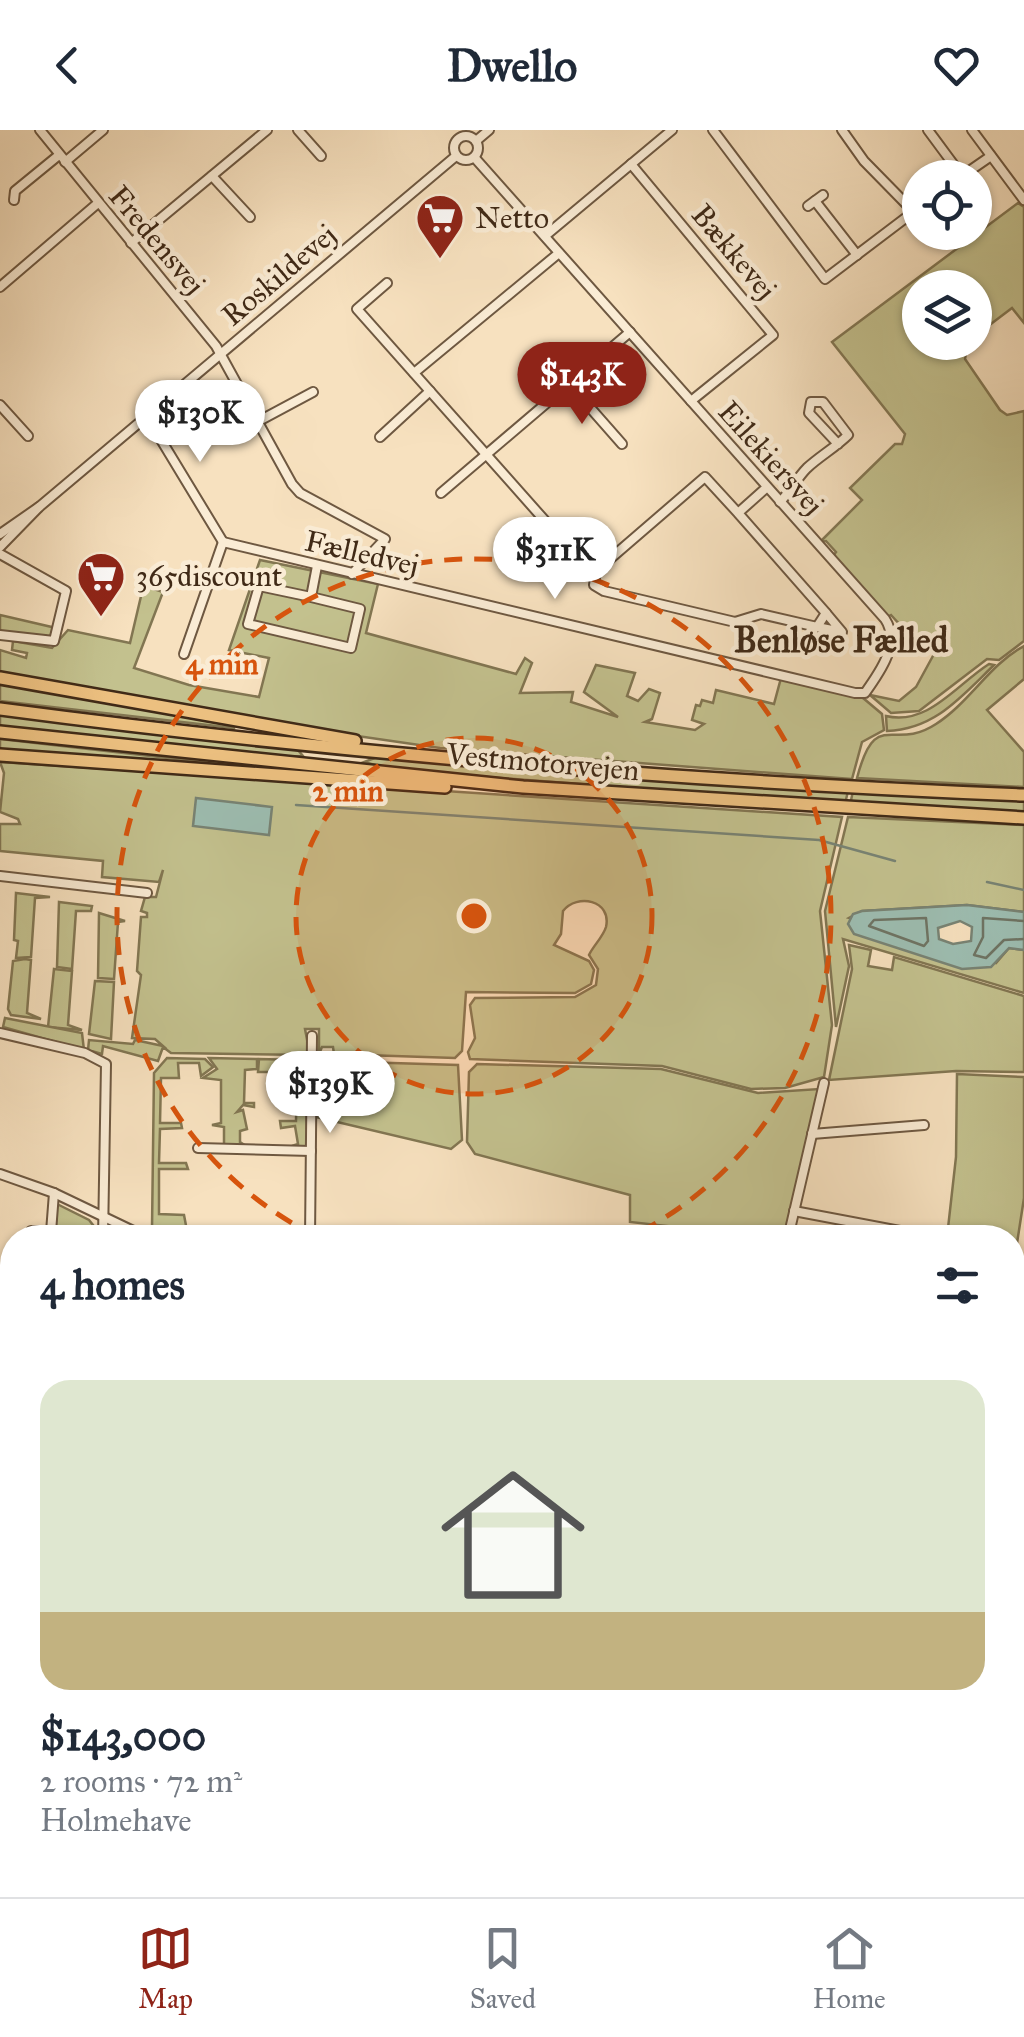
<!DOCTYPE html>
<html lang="en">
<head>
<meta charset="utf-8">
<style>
	body { margin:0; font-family:"IM FELL Great Primer",serif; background:#f2f2f3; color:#1f2937; height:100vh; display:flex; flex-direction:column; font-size:38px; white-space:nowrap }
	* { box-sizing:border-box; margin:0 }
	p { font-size:32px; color:#747a83 }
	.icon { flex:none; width:55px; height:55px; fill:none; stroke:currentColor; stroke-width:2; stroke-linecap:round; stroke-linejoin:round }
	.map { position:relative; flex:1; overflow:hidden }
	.panel { position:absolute; left:0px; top:1095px; width:1025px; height:672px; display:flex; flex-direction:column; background:#fff; border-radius:40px 40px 0 0; box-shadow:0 2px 8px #0004 }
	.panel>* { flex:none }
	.controls { position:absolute; left:902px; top:30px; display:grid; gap:20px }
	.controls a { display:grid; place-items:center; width:90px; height:90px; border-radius:50%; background:#fff; box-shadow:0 2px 8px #0004; font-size:50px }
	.price { position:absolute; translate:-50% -85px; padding:0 22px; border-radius:35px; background:#fff; color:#222; font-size:32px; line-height:65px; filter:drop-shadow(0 2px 5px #0008) }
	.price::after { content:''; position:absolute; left:50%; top:60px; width:30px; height:22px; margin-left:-15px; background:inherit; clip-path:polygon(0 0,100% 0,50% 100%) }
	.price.on { background:#8f2418; color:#fff }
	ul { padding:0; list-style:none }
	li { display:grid; align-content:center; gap:20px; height:530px; padding:0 40px }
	li span { display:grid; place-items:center; height:310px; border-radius:30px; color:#555 }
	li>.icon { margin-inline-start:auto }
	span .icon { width:180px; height:180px; fill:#fffc; stroke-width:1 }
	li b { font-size:42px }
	h2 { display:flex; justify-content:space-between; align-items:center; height:120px; padding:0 40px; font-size:42px }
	header { display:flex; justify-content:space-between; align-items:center; height:130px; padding:0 40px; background:#fff; font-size:45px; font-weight:800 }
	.tabs { display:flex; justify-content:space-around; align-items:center; height:140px; border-top:2px solid #e0e1e3; background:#fff; font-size:28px; color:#747a83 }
	.tabs a { display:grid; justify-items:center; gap:5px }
	.tabs .on { color:#8f2418 }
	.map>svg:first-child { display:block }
	.green { fill:#c3c18e; stroke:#827652; stroke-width:2.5 }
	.water { fill:#9dbeb2; stroke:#788374; stroke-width:2.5; fill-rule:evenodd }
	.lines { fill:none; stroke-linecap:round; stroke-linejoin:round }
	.shore { stroke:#6e7464; stroke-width:2.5 }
	.stream { stroke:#788374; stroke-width:2.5 }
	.minor-casing { stroke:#6e5841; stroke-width:12 }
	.highway-casing { stroke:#402a17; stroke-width:16 }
	.minor { stroke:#faecd5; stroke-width:8 }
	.highway { stroke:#ecc080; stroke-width:11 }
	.ring { fill:none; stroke:#d7540d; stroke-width:5; stroke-dasharray:18 12 }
	.labels { text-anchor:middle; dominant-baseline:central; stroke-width:9; stroke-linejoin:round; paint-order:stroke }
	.poi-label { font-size:30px; fill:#402a17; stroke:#faecd5; text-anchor:start }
	.street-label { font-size:30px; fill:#402a17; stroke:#faecd5 }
	.quarter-label { font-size:35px; font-weight:bold; fill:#402a17; stroke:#faecd5 }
	.centre { fill:#d7540d; stroke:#faecd5; stroke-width:5 }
	.ring-label { font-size:30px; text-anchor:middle; font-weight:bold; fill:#d7540d; stroke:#faecd5; stroke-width:9; stroke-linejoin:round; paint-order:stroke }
</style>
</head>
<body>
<header><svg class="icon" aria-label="back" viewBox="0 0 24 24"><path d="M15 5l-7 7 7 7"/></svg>Dwello<svg class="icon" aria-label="heart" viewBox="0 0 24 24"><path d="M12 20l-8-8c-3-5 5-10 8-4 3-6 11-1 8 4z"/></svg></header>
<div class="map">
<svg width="1024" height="1767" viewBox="0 0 1024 1767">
	<rect width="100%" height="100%" fill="#f7e1bf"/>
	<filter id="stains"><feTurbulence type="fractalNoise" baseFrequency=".002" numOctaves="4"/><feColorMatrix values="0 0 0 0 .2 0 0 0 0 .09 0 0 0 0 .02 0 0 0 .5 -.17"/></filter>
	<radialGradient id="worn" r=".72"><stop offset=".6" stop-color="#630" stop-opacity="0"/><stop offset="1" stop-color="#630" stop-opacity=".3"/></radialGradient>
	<!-- green -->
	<g class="green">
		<path d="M1018 73 1024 77V193L1012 178 975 206V158H920V212L968 213 965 229 1000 280 1007 285 1024 281V511L999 530 987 529 919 581 891 583 870 565 899 571 916 557 934 524 917 505 912 508 891 485 887 487 833 426 836 422 826 411 820 412 862 370 850 358 895 314H902L905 304 832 212Z"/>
		<path d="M260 430 378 454 366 503 516 544 525 528 532 533 520 563 573 562 571 572 618 587 584 562 596 535 635 543 627 566 638 571 649 559 660 563 652 589 645 592 695 600 704 594 692 590 696 575 700 576 702 570 713 573 716 560 774 574 781 548 863 568 882 584 884 600 862 612 852 649 440 618 212 585 0 543V520L26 528 27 523 12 520 13 511 52 518 68 500 130 513 142 462 148 457 163 462 134 538 189 555 259 567 269 528 229 520Z"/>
		<path d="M0 485 56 498 54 505 44 509 0 501Z"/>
		<path d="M1024 516V549L987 580 1024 622V657L857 648C876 576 892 623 936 594 969 573 990 534 1024 516Z"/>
		<path d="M989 534 994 535C961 567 935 599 887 601L886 586C928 596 956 555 989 534Z"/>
		<path d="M0 553 234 596V598L0 571Z"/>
		<path d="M0 583 297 619 303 626 257 627 0 596Z"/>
		<path d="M0 609 230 635V637L0 624Z"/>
		<path d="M380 626 848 661 845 674 394 640 364 632Z"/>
		<path d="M0 632 842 687 820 781 832 895 824 947 785 958 751 959 662 936 470 929 468 922 475 908 470 875 475 868 575 867 596 855 598 839 589 825C593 816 603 807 606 797 612 770 577 763 563 781L561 804 554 815 589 831 594 840 591 854 575 863 466 862 462 921 455 928 334 924 333 917H322L319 924V899H305L310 925 171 923 163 917 158 931 103 916 102 924 88 920 89 910 133 914 135 910 163 916 155 909 132 908 141 845 137 841 141 787H147V783L141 781 145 767H156L163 740 159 752 102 747 103 731 0 721V694H20L18 689 0 682 4 643Z"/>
		<path d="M853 661 1024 670V683L850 675Z"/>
		<path d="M848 687 1024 695V782L967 775 862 781 849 788 996 833 1009 818 1024 820V863L843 809 849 836 836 897 825 781Z"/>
		<path d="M16 763 50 767 35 768 31 827 16 828 18 811 14 810Z"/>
		<path d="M59 772 92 776 91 781H76L72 839 57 837Z"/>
		<path d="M99 783 125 791 118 792 114 849 98 848Z"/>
		<path d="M849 815 871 820 868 836 892 840 894 827 1024 866V942L956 941 829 950 852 839Z"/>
		<path d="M25 829 31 830 27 883 41 889 11 885 8 879 13 831Z"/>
		<path d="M54 839 72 841 68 895 82 900 48 897Z"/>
		<path d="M95 851 114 852 111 909 89 904Z"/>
		<path d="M5 888 82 903 84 920 3 897Z"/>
		<path d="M167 928 205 929 213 937 201 946 199 933H178L179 948H161L160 993H181L182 998 160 999 159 1033H186L188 1039H159V1084L184 1085 188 1106 152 1099 154 943Z"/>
		<path d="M209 928 257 929V939L245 940 244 973H254V977L243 975 237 982 243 980 247 999 240 1001V1012L246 1016H224V997L212 995 221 993V950L203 948 217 939Z"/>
		<path d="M259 929 299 930 309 935 307 1017 292 1016 298 1014 295 996 281 998 280 991H296L297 942H258Z"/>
		<path d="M325 931 458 935 462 1010 451 1019 316 987V942Z"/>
		<path d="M477 934 661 939 758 963 819 959 785 1107H704L702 1100 630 1092V1065L475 1024 467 1012 469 942Z"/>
		<path d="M957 944 1024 947V1068L1013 1139 1012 1108 947 1107 956 1027Z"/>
		<path d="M57 1074 89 1090 97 1100 62 1097 61 1105 55 1108Z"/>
		<path d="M1013 1458 1024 1461V1767H563V1755H1012Z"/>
		<rect x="0" y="1570" width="12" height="81"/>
		<path d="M290 1755H512L519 1767H290Z"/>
	</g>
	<!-- water -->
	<g class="water">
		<path d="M196 668 272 677 269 705 193 696Z"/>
		<path d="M967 775 1024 782V820L1009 818 991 837 962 839 854 804 848 794 853 784 862 781ZM960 791 972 797 971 811 953 814 939 809 938 798Z"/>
	</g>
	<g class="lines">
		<!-- shore -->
		<g class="shore">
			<path d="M926 788 928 811 924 816 869 796 874 790Z"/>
			<path d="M1024 791 983 788V807L974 825 986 828 1004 810 1024 809"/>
		</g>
		<!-- stream -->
		<g class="stream">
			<path d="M296 675 819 710 895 731"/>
			<path d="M987 752 1024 760"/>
		</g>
		<!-- minor casing -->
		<g class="minor-casing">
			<g id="minor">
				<path d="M40 0 216 216 292 354 300 363 385 409 352 444"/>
				<path d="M298 0 321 26"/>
				<path d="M713 0 825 149 920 77"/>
				<path d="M842 0 864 31 914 82"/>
				<path d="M928 0 962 46"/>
				<path d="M972 0 1024 70"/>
				<circle cx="466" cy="18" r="12"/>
				<path d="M476 11 489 0"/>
				<path d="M65 32 103 0"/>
				<path d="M631 34 773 205 691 271"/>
				<path d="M212 46 250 87"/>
				<path d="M962 46 991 26"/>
				<path d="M14 70 15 61 59 25"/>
				<path d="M815 71 857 125"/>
				<path d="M808 76 823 65"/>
				<path d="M545 106 672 0"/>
				<path d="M131 113 267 0"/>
				<path d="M387 153 357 179 547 393"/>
				<path d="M0 157 98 73"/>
				<path d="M414 243 559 123"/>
				<path d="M571 256 622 314"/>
				<path d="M0 275 28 306"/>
				<path d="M146 285 223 412"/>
				<path d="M257 292 313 262"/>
				<path d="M380 307 430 261"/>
				<path d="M441 363 630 202"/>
				<path d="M780 372C790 362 797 348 807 338 820 326 836 317 848 305L823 272H811L809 283 838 314"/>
				<path d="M738 383 826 483 817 497 761 484 735 492 604 461 594 455 596 441 705 347 738 383 766 358"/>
				<path d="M0 404 39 377"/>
				<path d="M223 412 855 563H865C880 542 901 513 885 489L474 27"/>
				<path d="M0 417 39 377 456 26"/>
				<path d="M0 424 66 461 54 511 0 505"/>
				<path d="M311 467 360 479 351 518 248 494 259 456 311 467 317 436"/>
				<path d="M817 497 842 502 826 483"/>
				<path d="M184 524 223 412"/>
				<path d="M0 746 147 763"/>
				<path d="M0 903 85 923 106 934 103 1108"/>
				<path d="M812 1004 924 995"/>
				<path d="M198 1018 311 1021"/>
				<path d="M0 1044 54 1063 148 1108"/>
				<path d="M794 1081 921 1105"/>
				<path d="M31 1101 51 1102 54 1063"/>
				<path d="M310 1108 312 906"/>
				<path d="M788 1108 824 953"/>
				<path d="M1012 1175 1024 1177"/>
				<path d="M1012 1229 1024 1231"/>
				<path d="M1012 1320 1024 1323"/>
				<path d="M0 1354H12"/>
				<path d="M1012 1412 1024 1414"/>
				<path d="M0 1425 12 1426"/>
				<path d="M0 1522H12"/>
				<path d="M556 1755V1767"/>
				<path d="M215 1767V1755"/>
			</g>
		</g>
		<!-- highway casing -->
		<g class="highway-casing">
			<g id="highway">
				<path d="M0 548 355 611"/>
				<path d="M0 579C339 624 682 651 1024 665"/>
				<path d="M0 602 523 657 1024 688"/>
				<path d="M0 625 445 657"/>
			</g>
		</g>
		<!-- minor -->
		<use href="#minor" class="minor"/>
		<!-- highway -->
		<use href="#highway" class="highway"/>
	</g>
	<!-- distance rings -->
	<circle cx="474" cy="786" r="178" fill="#d7540d" fill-opacity=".12"/>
	<g class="ring">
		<circle cx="474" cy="786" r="178"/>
		<path d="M318 1107A357 357 0 1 1 630 1107"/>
	</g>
	<!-- icons -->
	<defs>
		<g id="supermarket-pin" transform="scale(2.5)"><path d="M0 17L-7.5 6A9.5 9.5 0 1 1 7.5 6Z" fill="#8f2418" stroke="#faecd5"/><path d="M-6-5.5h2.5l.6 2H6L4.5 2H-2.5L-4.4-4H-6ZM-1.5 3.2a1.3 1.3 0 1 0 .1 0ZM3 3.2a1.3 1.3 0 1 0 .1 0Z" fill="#fff"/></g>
	</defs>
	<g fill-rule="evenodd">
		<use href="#supermarket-pin" x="440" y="88"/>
		<use href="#supermarket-pin" x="101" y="446"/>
	</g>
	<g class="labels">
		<!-- poi labels -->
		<g class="poi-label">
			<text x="475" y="88">Netto</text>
			<text x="136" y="446">365discount</text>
		</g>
		<!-- street labels -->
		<g class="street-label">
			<text transform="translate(157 110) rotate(50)">Fredensvej</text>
			<text transform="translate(734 122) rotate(50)">Bækkevej</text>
			<text transform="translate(279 145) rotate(-40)">Roskildevej</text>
			<text transform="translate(771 328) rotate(48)">Eilekiersvej</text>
			<text transform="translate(362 423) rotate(13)">Fælledvej</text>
			<text transform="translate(543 632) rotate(5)">Vestmotorvejen</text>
		</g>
		<!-- quarter labels -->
		<g class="quarter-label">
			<text x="841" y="510">Benløse Fælled</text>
		</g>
	</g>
	<circle cx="474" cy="786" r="15" class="centre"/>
	<g class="ring-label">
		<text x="222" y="544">4 min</text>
		<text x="348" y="671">2 min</text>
	</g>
	<rect width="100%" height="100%" filter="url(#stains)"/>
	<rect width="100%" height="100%" fill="url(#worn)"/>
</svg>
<div class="controls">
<a><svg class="icon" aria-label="locate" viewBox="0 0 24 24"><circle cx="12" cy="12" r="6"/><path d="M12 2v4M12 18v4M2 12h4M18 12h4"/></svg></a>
<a><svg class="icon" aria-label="layers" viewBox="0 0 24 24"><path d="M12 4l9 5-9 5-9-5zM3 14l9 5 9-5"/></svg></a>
</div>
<b class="price on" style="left:582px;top:297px">$143K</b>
<b class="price" style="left:200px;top:335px">$130K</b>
<b class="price" style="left:555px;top:472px">$311K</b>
<b class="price" style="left:330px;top:1006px">$139K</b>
<section class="panel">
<h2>4 homes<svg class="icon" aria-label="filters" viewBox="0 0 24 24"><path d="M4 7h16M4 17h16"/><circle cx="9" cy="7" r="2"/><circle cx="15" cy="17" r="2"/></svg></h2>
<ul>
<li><span style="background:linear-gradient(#dfe7d0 75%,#c2b280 0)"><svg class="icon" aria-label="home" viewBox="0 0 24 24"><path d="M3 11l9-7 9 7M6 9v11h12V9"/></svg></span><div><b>$143,000</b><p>2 rooms · 72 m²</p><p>Holmehave</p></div></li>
</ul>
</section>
</div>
<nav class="tabs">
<a class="on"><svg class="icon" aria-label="map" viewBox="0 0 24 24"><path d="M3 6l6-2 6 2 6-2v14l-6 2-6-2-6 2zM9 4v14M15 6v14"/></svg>Map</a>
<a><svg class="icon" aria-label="saved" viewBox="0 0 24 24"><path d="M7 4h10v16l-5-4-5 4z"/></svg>Saved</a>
<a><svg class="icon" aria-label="home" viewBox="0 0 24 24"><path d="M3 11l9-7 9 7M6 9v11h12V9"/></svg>Home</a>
</nav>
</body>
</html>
